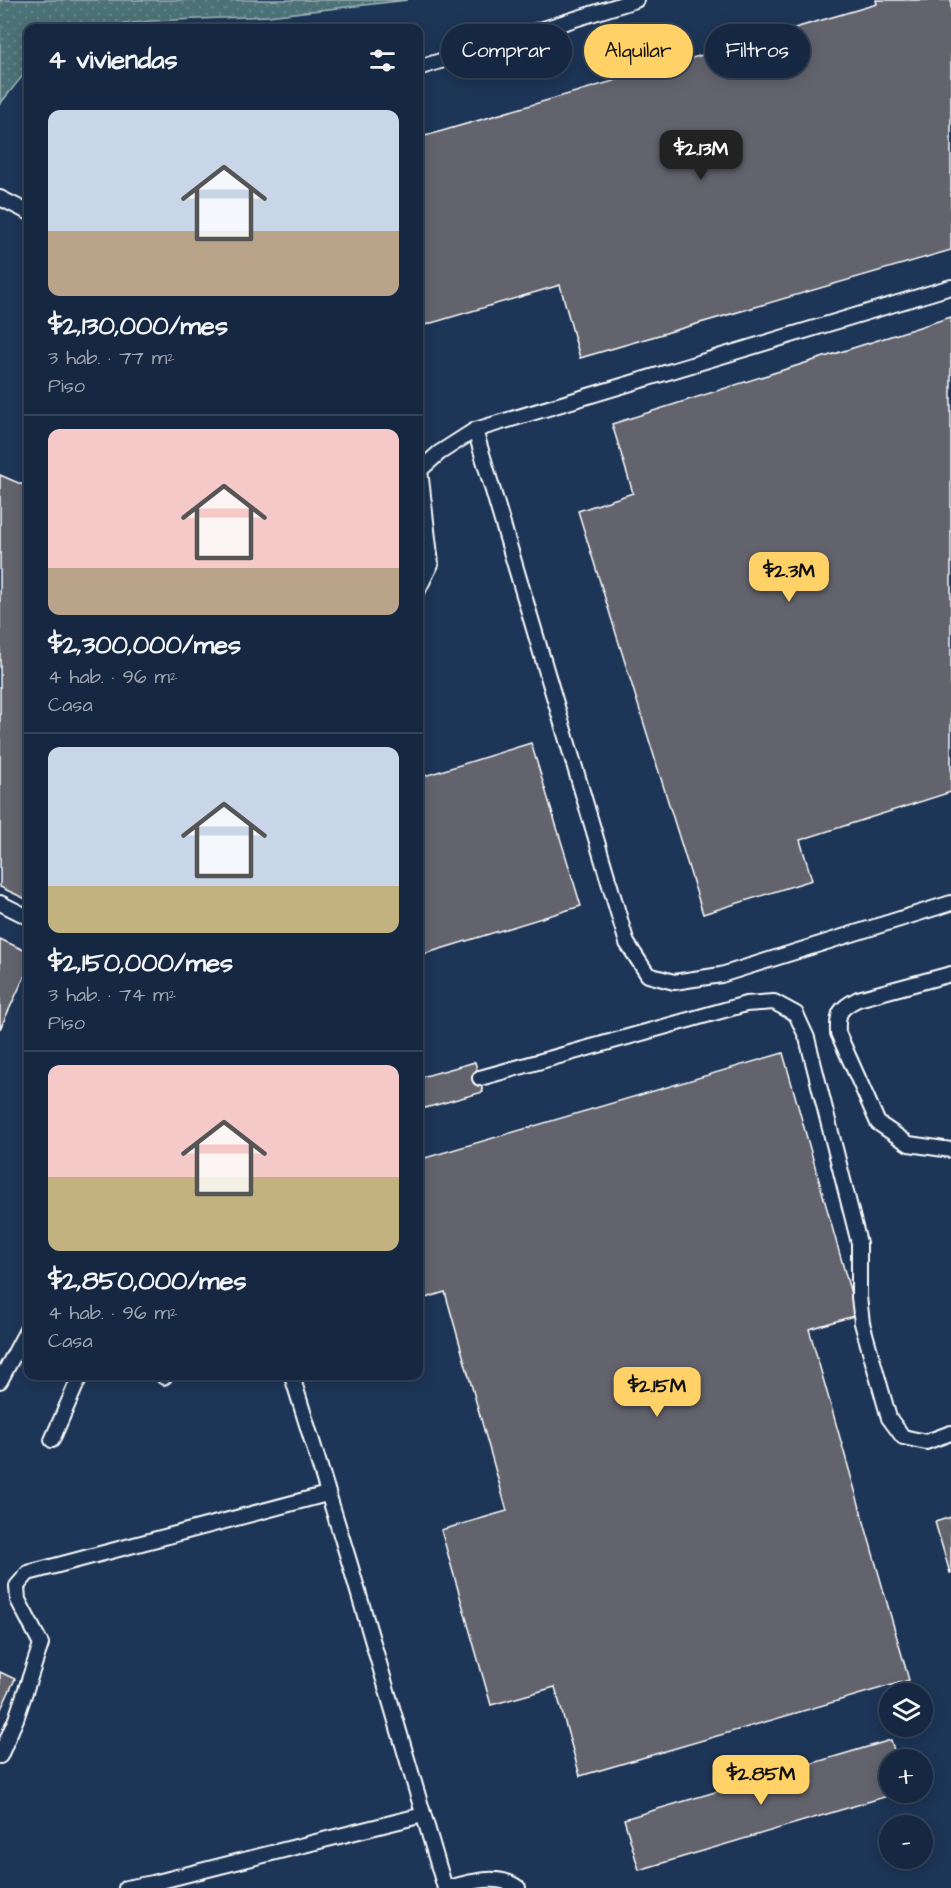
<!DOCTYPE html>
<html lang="es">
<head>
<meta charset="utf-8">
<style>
	body { margin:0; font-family:"Architects Daughter",sans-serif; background:#23344c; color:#f1f3f6; height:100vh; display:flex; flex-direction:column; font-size:22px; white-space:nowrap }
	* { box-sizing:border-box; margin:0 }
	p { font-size:20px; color:#9ea6b1 }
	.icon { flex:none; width:33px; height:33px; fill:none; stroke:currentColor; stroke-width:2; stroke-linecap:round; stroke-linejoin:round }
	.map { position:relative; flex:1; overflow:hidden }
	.side { position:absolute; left:24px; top:24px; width:399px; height:1356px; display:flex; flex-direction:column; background:#162841; border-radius:12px; box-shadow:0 3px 15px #0003,0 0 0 2px #35445a }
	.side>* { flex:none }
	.banner { position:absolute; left:441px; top:24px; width:420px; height:54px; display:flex; gap:12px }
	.fabs { position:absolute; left:879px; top:1683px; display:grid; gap:12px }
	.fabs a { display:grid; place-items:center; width:54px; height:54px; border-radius:50%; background:#162841; box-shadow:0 3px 15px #0003,0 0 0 2px #35445a; font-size:30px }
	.price { position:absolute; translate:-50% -51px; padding:0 14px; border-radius:12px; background:#ffd166; color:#111; font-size:20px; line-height:39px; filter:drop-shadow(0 2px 3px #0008) }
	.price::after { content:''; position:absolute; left:50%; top:36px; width:18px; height:14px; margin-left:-9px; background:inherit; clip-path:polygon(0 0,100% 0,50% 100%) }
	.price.active { background:#222; color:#fff }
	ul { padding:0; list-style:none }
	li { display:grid; align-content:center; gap:12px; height:318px; padding:0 24px }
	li+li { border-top:2px solid #35445a }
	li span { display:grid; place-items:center; height:186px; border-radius:12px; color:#555 }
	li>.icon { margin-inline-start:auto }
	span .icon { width:108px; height:108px; fill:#fffc; stroke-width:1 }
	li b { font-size:26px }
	h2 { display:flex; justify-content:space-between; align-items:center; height:72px; padding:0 24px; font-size:26px }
	.tag { padding:0 21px; border-radius:27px; background:#162841; box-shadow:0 3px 15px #0003,0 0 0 2px #35445a; font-size:21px; line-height:54px }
	.tag.active { background:#ffd166; color:#111 }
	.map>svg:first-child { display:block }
	.grass { fill:url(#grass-dots); stroke:#a5b8ba; stroke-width:1.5 }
	.building { fill:#64646e; stroke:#fff; stroke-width:1.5 }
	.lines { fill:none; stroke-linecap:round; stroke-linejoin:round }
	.service-casing { stroke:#fff; stroke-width:18 }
	.service { stroke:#1d3557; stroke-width:14 }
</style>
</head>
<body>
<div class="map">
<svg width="951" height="1888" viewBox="0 0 951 1888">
	<defs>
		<pattern id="grass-dots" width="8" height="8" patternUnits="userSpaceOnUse" patternTransform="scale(1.5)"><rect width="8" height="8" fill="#4b7276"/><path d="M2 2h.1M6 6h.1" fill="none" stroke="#66878b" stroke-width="1.8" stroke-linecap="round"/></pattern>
	</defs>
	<rect width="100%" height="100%" fill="#1d3557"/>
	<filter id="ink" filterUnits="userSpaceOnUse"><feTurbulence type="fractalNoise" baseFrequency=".0167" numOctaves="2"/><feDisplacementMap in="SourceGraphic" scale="12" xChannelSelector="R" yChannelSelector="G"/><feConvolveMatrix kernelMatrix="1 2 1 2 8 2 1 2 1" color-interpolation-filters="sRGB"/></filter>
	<g filter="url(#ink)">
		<!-- grass -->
		<path class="grass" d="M0 0H408L268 16 151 21 86 28H28V69L0 104Z"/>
		<!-- building -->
		<g class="building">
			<path d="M876 0H951V250L580 358 560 285 418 327V138L877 4Z"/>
			<path d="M951 317V792L800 840 812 880 703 914 578 511 633 493 612 424Z"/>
			<path d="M0 475 28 487V900L0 887Z"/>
			<path d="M531 743 581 906 424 954 418 936V778Z"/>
			<path d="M0 939 28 952V969L0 1029Z"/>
			<path d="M783 1053 857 1315 809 1329 909 1680 580 1776 555 1687 491 1705 441 1530 507 1511 445 1292 419 1300 418 1160Z"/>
			<path d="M475 1062 483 1092 418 1110V1078Z"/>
			<path d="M951 1517V1573H950L935 1522Z"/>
			<path d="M0 1672 15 1679 0 1711Z"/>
			<path d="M891 1740 897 1760H890V1792H901L639 1870 624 1819Z"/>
		</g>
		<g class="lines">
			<!-- service casing -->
			<g class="service-casing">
				<g id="service">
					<path d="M418 68 636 0"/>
					<path d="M0 198 28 212"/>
					<path d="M475 430 627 943 648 975 674 982 721 975 951 903"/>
					<path d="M420 470 439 453 475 430 951 287"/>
					<path d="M418 590 431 564 420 470"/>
					<path d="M0 903 28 917"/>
					<path d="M951 974 858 999C840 1008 837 1012 838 1033L878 1123 909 1144 951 1150"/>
					<path d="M480 1078 746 1004 774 1002 796 1014 807 1038 859 1243V1297L862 1323 889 1418 903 1437 926 1442 951 1433"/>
					<path d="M292 1376 349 1561 445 1888"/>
					<path d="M164 1377 165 1376"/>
					<path d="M0 1381 28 1328"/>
					<path d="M52 1440 80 1376"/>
					<path d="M0 1756 16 1719 41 1644 18 1600 17 1586 28 1573 327 1494"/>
					<path d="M126 1888 153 1883 423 1815"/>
					<path d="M448 1888C469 1882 500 1873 518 1888"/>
				</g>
			</g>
			<!-- service -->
			<use href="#service" class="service"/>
		</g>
	</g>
</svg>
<div class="fabs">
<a><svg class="icon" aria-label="layers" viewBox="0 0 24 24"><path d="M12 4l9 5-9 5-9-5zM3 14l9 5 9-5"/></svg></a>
<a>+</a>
<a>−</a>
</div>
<b class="price active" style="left:701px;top:181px">$2.13M</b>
<b class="price" style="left:789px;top:603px">$2.3M</b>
<b class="price" style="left:657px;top:1418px">$2.15M</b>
<b class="price" style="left:761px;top:1806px">$2.85M</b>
<div class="banner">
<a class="tag">Comprar</a>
<a class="tag active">Alquilar</a>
<a class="tag">Filtros</a>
</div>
<section class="side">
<h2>4 viviendas<svg class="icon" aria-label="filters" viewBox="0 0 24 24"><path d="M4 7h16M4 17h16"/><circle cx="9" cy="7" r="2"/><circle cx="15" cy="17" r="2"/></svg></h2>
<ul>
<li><span style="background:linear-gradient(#c9d6e8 65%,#b9a48a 0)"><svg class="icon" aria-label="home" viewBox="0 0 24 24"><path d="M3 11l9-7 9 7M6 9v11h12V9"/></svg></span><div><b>$2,130,000/mes</b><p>3 hab. · 77 m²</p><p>Piso</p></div></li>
<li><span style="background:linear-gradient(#f6c9c9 75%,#b9a48a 0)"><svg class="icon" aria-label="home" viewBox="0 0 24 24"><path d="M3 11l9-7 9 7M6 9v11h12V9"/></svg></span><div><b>$2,300,000/mes</b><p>4 hab. · 96 m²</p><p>Casa</p></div></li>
<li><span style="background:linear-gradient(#c9d6e8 75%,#c2b280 0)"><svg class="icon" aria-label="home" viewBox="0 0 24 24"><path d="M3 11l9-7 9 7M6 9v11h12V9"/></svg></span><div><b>$2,150,000/mes</b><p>3 hab. · 74 m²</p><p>Piso</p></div></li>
<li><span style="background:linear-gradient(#f6c9c9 60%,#c2b280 0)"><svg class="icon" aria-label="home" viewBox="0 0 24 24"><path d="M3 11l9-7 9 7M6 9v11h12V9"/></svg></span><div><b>$2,850,000/mes</b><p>4 hab. · 96 m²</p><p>Casa</p></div></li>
</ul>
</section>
</div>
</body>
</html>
